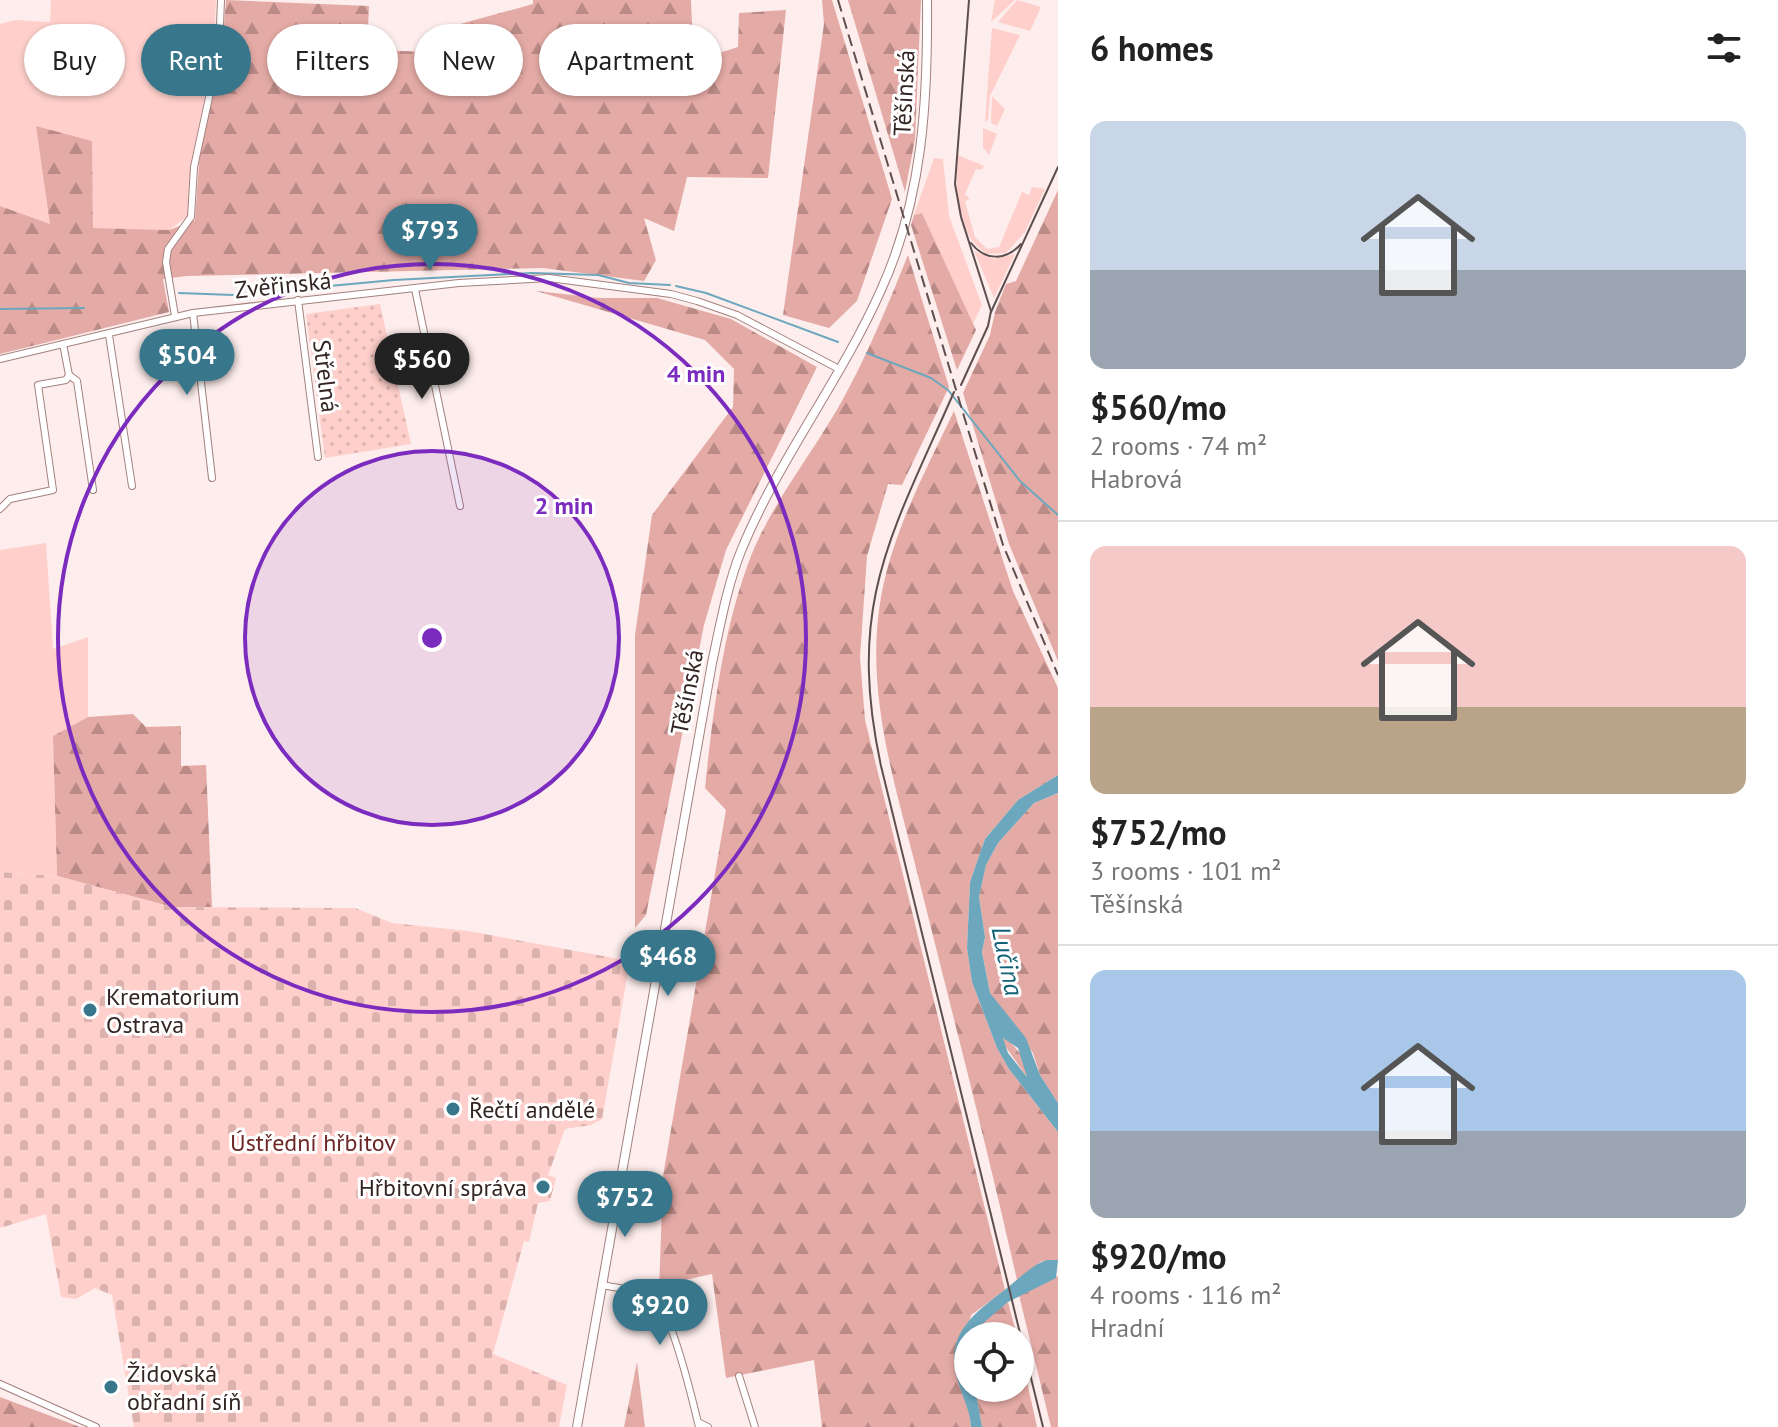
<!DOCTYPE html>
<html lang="en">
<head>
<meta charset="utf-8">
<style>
	body { margin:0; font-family:"PT Sans",sans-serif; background:#f2f2f2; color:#222; height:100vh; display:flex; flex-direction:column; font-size:30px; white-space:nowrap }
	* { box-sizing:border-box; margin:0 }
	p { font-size:26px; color:#767676 }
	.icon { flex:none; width:44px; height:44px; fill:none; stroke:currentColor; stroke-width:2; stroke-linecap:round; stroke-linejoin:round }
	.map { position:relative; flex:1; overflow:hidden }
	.sheet { display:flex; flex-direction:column; background:#fff; width:720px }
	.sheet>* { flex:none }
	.top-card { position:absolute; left:24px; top:24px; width:760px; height:72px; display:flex; gap:16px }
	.tools { position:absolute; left:954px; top:1322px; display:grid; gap:16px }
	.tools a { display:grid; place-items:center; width:80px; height:80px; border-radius:50%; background:#fff; box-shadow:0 2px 6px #0004; font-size:40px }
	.price { position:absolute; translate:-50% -68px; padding:0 18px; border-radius:28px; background:#37768b; color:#fff; font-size:26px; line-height:52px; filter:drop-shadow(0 2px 4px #0008) }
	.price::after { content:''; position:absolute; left:50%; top:48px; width:24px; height:18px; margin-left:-12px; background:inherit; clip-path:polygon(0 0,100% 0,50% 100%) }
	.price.current { background:#222; color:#fff }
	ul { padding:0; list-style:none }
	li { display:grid; align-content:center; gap:16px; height:424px; padding:0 32px }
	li+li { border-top:2px solid #e0e0e0 }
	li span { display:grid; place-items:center; height:248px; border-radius:16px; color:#555 }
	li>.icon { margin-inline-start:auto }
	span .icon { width:144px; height:144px; fill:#fffc; stroke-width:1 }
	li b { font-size:34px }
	h2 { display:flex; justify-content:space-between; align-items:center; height:96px; padding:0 32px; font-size:34px }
	.pill { padding:0 28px; border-radius:36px; background:#fff; box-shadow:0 2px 6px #0004; font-size:28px; line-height:72px }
	.pill.current { background:#37768b; color:#fff }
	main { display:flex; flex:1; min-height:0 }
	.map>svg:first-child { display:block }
	.green { fill:#ffd0cb }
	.forest { fill:url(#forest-firs) }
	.cemetery { fill:url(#cemetery-stones) }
	.garden { fill:url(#garden-dots) }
	.water { fill:#6ca7bd; fill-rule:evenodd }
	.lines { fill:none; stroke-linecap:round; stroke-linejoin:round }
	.stream { stroke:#6ca7bd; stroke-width:2 }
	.street-casing { stroke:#a3807d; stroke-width:8 }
	.secondary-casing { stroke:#a3807d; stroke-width:10 }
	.street { stroke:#fff; stroke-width:6 }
	.secondary { stroke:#fff; stroke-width:8 }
	.tram { stroke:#5d4f4e; stroke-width:2 }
	.rail { stroke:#5d4f4e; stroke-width:2; stroke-dasharray:12 6; stroke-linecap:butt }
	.ring { fill:none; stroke:#7b2cbf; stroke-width:4 }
	.poi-dot { fill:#37768b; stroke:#fff; stroke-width:3 }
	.labels { text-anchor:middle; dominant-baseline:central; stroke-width:6; stroke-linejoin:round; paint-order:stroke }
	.street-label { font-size:24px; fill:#332524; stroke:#fff }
	.poi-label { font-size:24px; fill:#332524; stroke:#fff; text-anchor:start }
	.park-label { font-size:24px; fill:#6b2625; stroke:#fff }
	.water-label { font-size:26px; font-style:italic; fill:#106077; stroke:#fff }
	.centre { fill:#7b2cbf; stroke:#fff; stroke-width:4 }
	.ring-label { font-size:24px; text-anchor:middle; font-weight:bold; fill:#7b2cbf; stroke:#fff; stroke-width:6; stroke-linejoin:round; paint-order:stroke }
</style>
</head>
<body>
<main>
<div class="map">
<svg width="1058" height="1427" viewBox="0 0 1058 1427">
	<defs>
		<pattern id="forest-firs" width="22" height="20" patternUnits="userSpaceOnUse" patternTransform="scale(2)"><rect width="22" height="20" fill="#e4aaa5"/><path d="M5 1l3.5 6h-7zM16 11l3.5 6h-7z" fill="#b98a86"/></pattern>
		<pattern id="cemetery-stones" width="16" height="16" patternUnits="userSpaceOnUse" patternTransform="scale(2)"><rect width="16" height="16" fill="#ffd0cb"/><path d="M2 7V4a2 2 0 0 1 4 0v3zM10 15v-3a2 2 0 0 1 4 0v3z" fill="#dbb2ae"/></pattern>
		<pattern id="garden-dots" width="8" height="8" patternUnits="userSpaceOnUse" patternTransform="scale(2)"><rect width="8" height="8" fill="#ffd0cb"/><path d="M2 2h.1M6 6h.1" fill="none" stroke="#dbb2ae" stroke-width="1.8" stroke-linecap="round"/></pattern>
	</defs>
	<rect width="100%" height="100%" fill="#fdedec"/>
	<!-- green -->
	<g class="green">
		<path d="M51 0H216L214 49 191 166 187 217 169 230 93 228V193L45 180 51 225 0 206V24L16 20 50 22Z"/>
		<path d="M995 0H1015L991 22Z"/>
		<path d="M1017 0 1041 7 1030 31 998 22Z"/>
		<path d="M992 28 1020 35 990 96 988 120 985 122Z"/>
		<path d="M992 96 1005 109 997 126 991 123Z"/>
		<path d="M983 128 997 134 989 155 983 147Z"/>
		<path d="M958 155 984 166 981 170 976 169 965 194 970 199 965 201 975 237 987 249 999 247 1022 192 1029 195 1032 187 1045 189 1025 232 1006 253 988 254C955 237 955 186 958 155Z"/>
		<path d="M934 158 943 159 949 216 982 305 973 324 922 213 914 215Z"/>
		<path d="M974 251 994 259 1015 254 994 298Z"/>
		<path d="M46 543 53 649 88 637V717L53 736 57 876 0 872V550Z"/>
	</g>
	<!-- forest -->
	<g class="forest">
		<path d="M226 0 369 6 367 50 435 52V31L533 4V0H691L693 52H722L738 47 739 13 786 10 768 178 687 177 674 231 644 218 656 260 644 281 543 268 187 276 163 279 169 312 0 354V206L50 224 36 126 92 141 93 228 169 230 195 220 200 149 222 53Z"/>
		<path d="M822 0H832L892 199 857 301 829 328 783 315 824 24Z"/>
		<path d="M848 0H921L915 139 905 192Z"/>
		<path d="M1058 190V661L1009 544 963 393 990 335 995 312 1006 284 1016 281Z"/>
		<path d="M922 213 976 330 957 370 911 225 914 215Z"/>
		<path d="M908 255 949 387 902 485 888 484 867 556 860 657 865 720 1005 1290 971 1315 957 1376 968 1403 971 1427H822L814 1360 726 1378 712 1274 667 1284V1294L659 1292 663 1176 726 810 705 788C713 712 723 628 751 556 774 499 814 452 843 399 867 356 890 300 908 255Z"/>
		<path d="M536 291 599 298H657L731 319 817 367 726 550 704 625 646 915 635 928V635L652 515 733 407 734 369 705 340Z"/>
		<path d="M954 411 1013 591 1058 688V775L1018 800 985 839 970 882 967 948 972 982 997 1048 1009 1069 1058 1132V1260L1042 1261 1017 1280C988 1151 955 1024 923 896 900 798 863 699 881 597 893 531 925 472 954 411Z"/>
		<path d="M133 714 146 727 181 726V766L206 765 212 907H172L57 876 53 736 88 717Z"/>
		<path d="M1058 793V1103L1040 1075 1033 1053 990 993 982 952 985 937 979 897 986 865 998 843 1034 803Z"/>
		<path d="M1007 1038 1023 1057 1027 1077 1003 1043 1002 1039Z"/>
		<path d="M1058 1276V1427H1051L1019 1295Z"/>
		<path d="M1008 1302 1017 1336H969V1333Z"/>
		<path d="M1020 1350 1037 1427H982L975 1388H1020Z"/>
		<path d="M637 1362 645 1427H624Z"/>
		<path d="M0 1397 80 1427H0Z"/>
	</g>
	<!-- cemetery -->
	<path class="cemetery" d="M0 872 57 876 172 907 355 908 392 923 468 931 630 961 602 1119 591 1125 565 1129 548 1175 556 1178 550 1201 538 1203 529 1242 524 1241 493 1354 567 1385 559 1427H134L112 1295 95 1288 76 1299 61 1297 46 1214 0 1228Z"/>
	<!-- garden -->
	<path class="garden" d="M380 304 411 444 325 458 306 314Z"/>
	<!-- water -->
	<g class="water">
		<path d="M1058 775V793L1034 803 998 843 986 865 979 897 985 937 982 952 990 993 1026 1038 1040 1075 1058 1103V1132L1009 1069 997 1048 972 982 967 948 970 882 985 839 1018 800ZM1003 1038 1018 1048 1027 1077 1008 1053Z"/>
		<path d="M1047 1260H1058L1056 1278 1008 1302 968 1336V1388H975L982 1427H971C970 1411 964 1400 959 1385 943 1338 969 1317 1002 1292 1014 1283 1034 1263 1047 1260Z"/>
	</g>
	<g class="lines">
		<!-- stream -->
		<g class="stream">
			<path d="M676 286 706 293 838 342"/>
			<path d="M179 293 233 295 394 280 532 273 598 275 629 283 670 285"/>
			<path d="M0 309 84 308"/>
			<path d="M867 353 931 378 948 390 1020 481 1058 515"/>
		</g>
		<!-- street casing -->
		<g class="street-casing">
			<g id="street">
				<path d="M415 289 460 506"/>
				<path d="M298 300 318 457"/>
				<path d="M193 313 212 478"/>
				<path d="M175 316 166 262 168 249 191 217 194 167 219 51 221 0"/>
				<path d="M109 335 132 486"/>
				<path d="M63 344 69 375 77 381 93 490"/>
				<path d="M0 359 193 313 459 283 549 278 671 294 697 301 737 315 839 369"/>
				<path d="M0 509 10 499 53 490 38 385 66 380 69 375"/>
				<path d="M601 1285C618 1288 642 1290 656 1301 673 1316 693 1402 699 1427"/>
				<path d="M739 1376 755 1427"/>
				<path d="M0 1384 96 1427"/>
				<path d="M698 1422 708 1427"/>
			</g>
		</g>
		<!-- secondary casing -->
		<g class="secondary-casing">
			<path id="secondary" d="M577 1427 712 663C720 626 727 586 741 551 778 460 841 380 881 290 923 198 928 100 927 0"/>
		</g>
		<!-- street -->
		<use href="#street" class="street"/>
		<!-- secondary -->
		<use href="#secondary" class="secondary"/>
		<!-- tram -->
		<g class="tram">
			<path d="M971 243C985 261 1006 261 1021 244"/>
			<path d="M991 312 1058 167"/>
			<path d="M961 385 988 326 991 311 961 217 955 184 969 0"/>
			<path d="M954 392C891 536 846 603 881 766L1043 1427"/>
		</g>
		<!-- rail -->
		<path class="rail" d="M838 0 1003 545 1058 675"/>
	</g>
	<!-- distance rings -->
	<circle cx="432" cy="638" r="187" fill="#7b2cbf" fill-opacity=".12"/>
	<g class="ring">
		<circle cx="432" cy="638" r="187"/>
		<circle cx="432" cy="638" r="374"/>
	</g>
	<!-- markers -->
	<g class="poi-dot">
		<circle cx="90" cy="1010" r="8"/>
		<circle cx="453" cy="1109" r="8"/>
		<circle cx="543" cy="1187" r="8"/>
		<circle cx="111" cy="1387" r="8"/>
	</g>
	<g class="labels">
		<!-- street labels -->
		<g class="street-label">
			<text transform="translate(904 93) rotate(-87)">Těšínská</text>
			<text transform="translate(283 285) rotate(-6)">Zvěřinská</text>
			<text transform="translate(326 376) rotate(83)">Střelná</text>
			<text transform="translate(687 692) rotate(-79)">Těšínská</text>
		</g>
		<!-- poi labels -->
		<g class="poi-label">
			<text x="106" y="996">Krematorium<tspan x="106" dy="28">Ostrava</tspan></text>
			<text x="469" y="1109">Řečtí andělé</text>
			<text x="527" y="1187" text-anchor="end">Hřbitovní správa</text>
			<text x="127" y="1373">Židovská<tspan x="127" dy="28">obřadní síň</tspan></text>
		</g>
		<!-- park labels -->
		<g class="park-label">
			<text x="313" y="1142">Ústřední hřbitov</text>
		</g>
		<!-- water labels -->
		<g class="water-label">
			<text transform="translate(1008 961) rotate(78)">Lučina</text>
		</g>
	</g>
	<circle cx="432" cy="638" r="12" class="centre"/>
	<g class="ring-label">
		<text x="696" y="382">4 min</text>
		<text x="564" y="514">2 min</text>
	</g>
</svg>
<div class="tools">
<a><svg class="icon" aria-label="locate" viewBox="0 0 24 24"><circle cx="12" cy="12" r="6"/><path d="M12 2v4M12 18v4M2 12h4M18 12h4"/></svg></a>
</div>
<b class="price" style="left:430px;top:272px">$793</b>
<b class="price" style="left:187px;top:397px">$504</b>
<b class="price current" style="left:422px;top:401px">$560</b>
<b class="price" style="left:668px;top:998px">$468</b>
<b class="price" style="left:625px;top:1239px">$752</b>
<b class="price" style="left:660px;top:1347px">$920</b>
<div class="top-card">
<a class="pill">Buy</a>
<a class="pill current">Rent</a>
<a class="pill">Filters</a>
<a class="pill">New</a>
<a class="pill">Apartment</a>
</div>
</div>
<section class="sheet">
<h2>6 homes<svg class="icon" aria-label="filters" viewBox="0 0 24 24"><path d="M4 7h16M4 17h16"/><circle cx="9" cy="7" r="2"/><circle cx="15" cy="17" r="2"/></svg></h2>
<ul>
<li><span style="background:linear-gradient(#c9d6e8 60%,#9aa5b1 0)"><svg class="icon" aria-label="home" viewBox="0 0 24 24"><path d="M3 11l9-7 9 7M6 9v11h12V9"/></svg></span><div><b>$560/mo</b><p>2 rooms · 74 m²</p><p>Habrová</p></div></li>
<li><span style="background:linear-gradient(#f6c9c9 65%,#b9a48a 0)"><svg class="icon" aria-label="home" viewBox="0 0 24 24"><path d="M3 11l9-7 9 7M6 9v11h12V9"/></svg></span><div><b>$752/mo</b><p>3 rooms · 101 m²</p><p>Těšínská</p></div></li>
<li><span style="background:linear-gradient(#a9c7e8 65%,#9aa5b1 0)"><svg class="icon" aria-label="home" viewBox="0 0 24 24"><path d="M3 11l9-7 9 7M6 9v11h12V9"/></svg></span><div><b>$920/mo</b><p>4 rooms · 116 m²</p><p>Hradní</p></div></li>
</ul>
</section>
</main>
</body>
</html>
